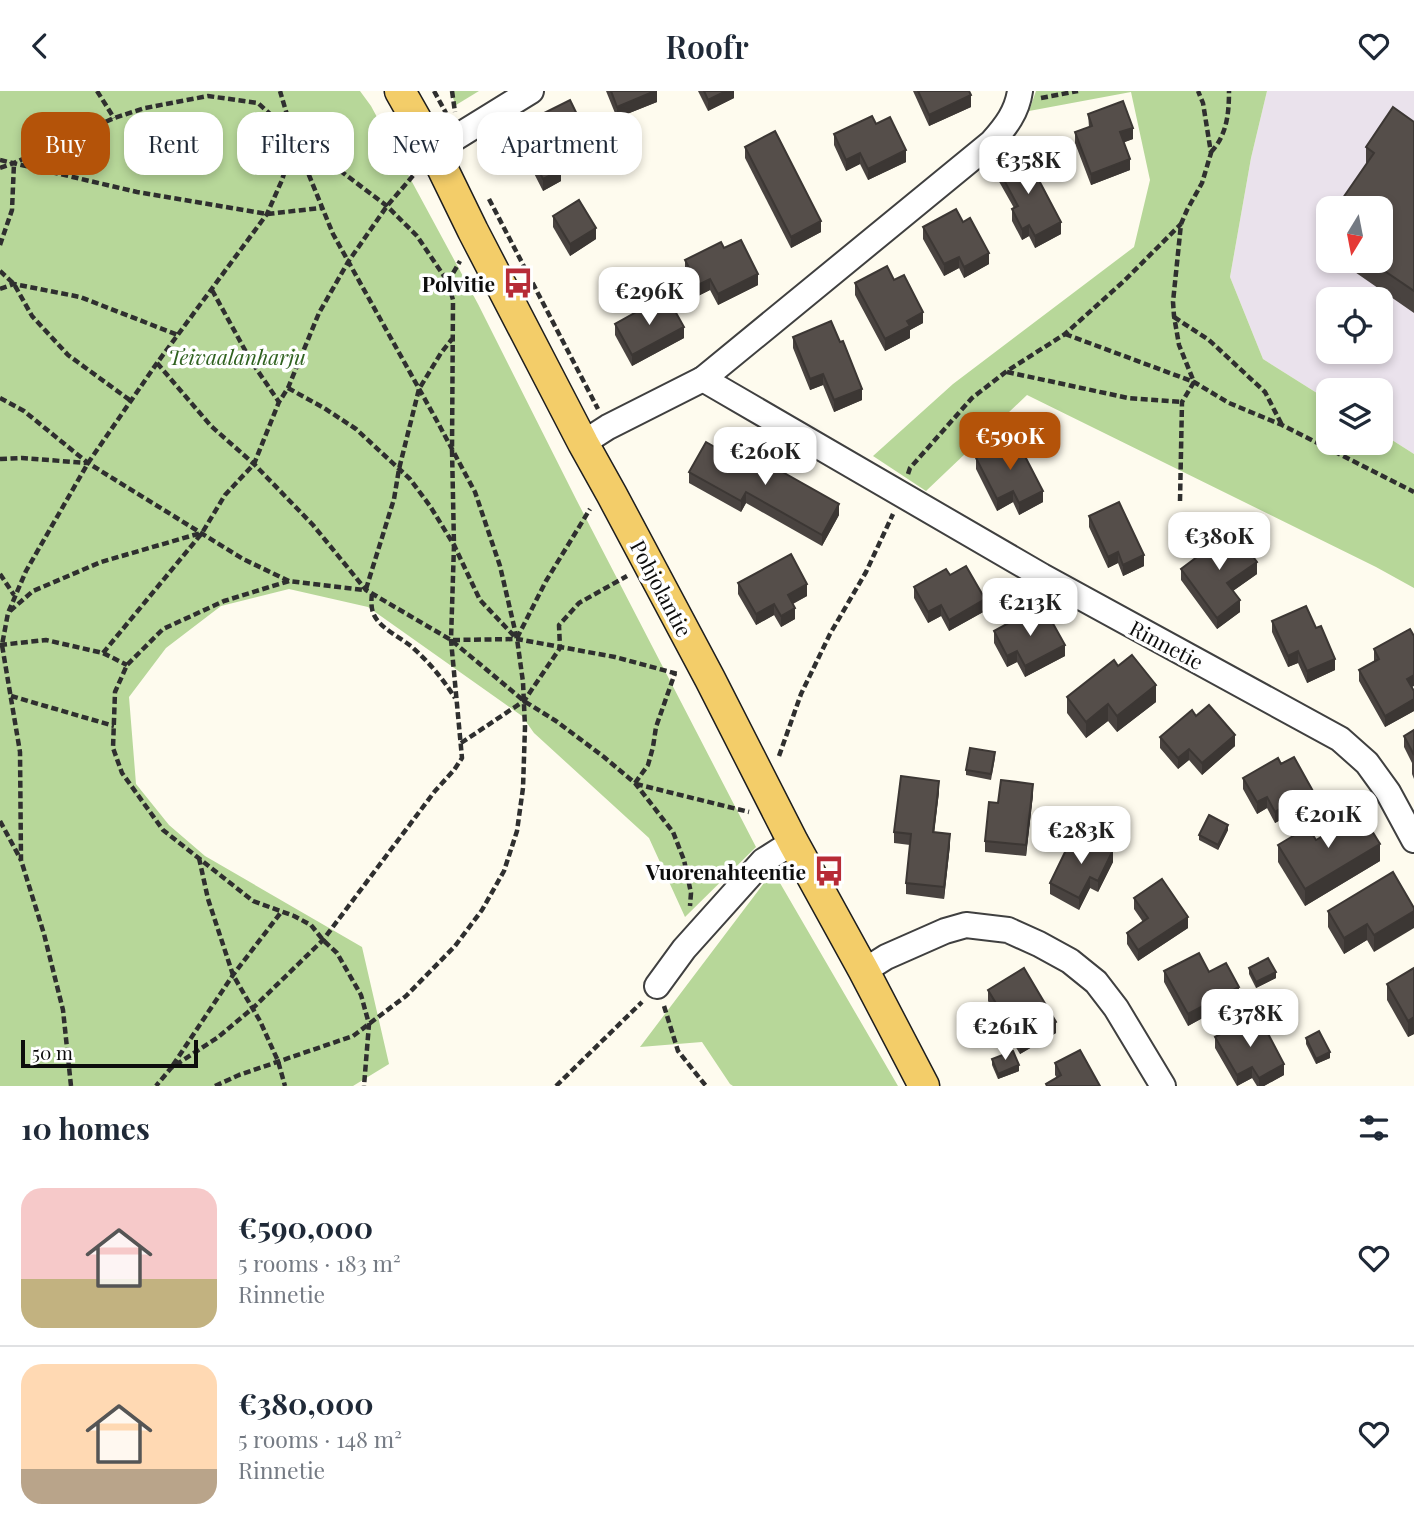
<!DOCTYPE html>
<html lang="en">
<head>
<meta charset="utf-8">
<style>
	body { margin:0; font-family:"Playfair Display",serif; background:#f2f2f3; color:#1f2937; height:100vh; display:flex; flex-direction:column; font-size:26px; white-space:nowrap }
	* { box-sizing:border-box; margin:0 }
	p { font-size:23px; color:#747a83 }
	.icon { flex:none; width:38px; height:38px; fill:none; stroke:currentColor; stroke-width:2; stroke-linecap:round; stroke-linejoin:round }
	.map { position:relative; height:995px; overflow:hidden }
	.drawer { display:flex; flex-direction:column; background:#fff; flex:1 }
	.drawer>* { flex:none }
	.top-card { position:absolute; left:21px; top:21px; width:700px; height:63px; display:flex; gap:14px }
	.needle { width:46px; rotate:190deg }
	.controls { position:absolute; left:1316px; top:105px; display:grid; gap:14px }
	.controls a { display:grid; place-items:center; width:77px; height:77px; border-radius:14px; background:#fff; box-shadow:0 4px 10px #0003; font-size:35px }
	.scale { position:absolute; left:21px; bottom:18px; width:177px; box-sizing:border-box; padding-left:7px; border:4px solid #0d0d0d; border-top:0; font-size:19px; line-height:24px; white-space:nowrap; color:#0d0d0d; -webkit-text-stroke:5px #fff; paint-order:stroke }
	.price { position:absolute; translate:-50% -60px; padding:0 16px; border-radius:14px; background:#fff; color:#222; font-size:23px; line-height:46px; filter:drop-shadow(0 2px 4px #0008) }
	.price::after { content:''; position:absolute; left:50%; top:42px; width:21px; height:16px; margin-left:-10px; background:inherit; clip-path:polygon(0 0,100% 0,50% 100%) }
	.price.active { background:#b45309; color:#fff }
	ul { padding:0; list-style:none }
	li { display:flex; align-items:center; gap:21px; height:175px; padding:0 21px }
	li+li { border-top:2px solid #e0e1e3 }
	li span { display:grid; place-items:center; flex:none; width:196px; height:140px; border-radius:21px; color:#555 }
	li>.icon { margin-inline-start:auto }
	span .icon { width:84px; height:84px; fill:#fffc; stroke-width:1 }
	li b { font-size:30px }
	h2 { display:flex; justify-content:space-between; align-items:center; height:84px; padding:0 21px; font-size:30px }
	.tag { padding:0 24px; border-radius:21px; background:#fff; box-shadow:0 4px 10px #0003; font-size:24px; line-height:63px }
	.tag.active { background:#b45309; color:#fff }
	header { display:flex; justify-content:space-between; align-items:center; height:91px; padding:0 21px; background:#fff; font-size:32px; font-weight:600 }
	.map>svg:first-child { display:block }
	.industrial { fill:#eae2ec; fill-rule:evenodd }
	.forest { fill:#b7d799 }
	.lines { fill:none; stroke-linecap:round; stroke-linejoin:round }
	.minor-casing { stroke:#404040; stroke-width:28 }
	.major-casing { stroke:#1e1e1e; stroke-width:33 }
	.path { stroke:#2f2f2f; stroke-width:4.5; stroke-dasharray:7 3.5; stroke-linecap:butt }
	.minor { stroke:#fff; stroke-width:24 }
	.major { stroke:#f3cd69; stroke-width:30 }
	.wall { fill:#494340 }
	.shaded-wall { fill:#3c3734 }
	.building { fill:#554e4a; stroke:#3c3734; stroke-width:2 }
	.labels { text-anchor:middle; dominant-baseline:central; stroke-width:7; stroke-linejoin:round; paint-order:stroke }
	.poi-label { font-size:21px; font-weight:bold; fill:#0d0d0d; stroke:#fff; text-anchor:end }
	.park-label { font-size:21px; font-style:italic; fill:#306220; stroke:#fff }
	.street-label { font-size:21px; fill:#0d0d0d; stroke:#fff }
</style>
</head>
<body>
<header><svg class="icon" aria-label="back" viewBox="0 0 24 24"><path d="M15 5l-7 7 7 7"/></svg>Roofr<svg class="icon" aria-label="heart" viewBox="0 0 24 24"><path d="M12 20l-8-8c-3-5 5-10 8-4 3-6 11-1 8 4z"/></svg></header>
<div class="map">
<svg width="1414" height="995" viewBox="0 0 1414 995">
	<rect width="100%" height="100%" fill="#fefbee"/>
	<!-- industrial -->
	<path class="industrial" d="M1267 0H1414V363L1381 342V299H1328V309L1263 268 1230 186 1251 67ZM1328 117H1381V170H1328ZM1328 208H1381V261H1328Z"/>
	<!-- forest -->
	<g class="forest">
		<path d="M0 0H360L371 15 478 213 577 410 756 756 685 826 649 747 534 642 522 625 368 516 289 498 221 515 166 557 129 606 136 693 169 734 205 765 362 856 389 973 353 995H0Z"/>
		<path d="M450 0H479L456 14Z"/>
		<path d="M1036 0H1267L1251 67 1230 186 1263 268 1328 309V352H1381V342L1414 363V497L1376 476 1027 304 926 400 873 365 953 293 1134 156 1150 89 1131 1 1029 20Z"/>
		<path d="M773 780 898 995H733L730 993 702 951 640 956Z"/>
	</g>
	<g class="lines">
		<!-- minor casing -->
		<g class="minor-casing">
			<g id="minor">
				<path d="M434 60 531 0"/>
				<path d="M703 288 1042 485 1340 648 1367 672 1388 701 1414 749"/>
				<path d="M583 352 608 336 703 288 992 51C1006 35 1017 21 1020 0"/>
				<path d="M864 880 886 866 945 840 966 834 1008 839 1039 853 1070 870 1096 891 1116 917 1163 995"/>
				<path d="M657 895 684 858 763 770 793 751"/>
			</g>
		</g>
		<!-- major casing -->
		<g class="major-casing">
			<path id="major" d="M400 0 434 60 473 140 583 352 612 404 710 588 793 751 864 880 924 995"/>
		</g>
		<!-- path -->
		<g class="path">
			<path d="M97 0 114 27"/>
			<path d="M434 0 446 22"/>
			<path d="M452 0 455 21"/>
			<path d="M1041 7 1078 0"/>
			<path d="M1211 61C1227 44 1229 22 1229 0"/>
			<path d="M0 69 137 101 267 123 321 117"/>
			<path d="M0 77 14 72 114 27 145 17 208 5 258 12 293 44 387 115 417 145 448 191 453 209 452 358 454 454 451 549 462 667 454 679 435 700 323 849 253 917 217 947 171 977 156 995"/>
			<path d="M489 108 598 318"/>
			<path d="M0 154 12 119 14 72"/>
			<path d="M0 180 14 193 32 225 68 264 131 310"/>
			<path d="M448 191 460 170"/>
			<path d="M449 191 471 189"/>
			<path d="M0 198 14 193 80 206 178 244"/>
			<path d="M212 199 251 270 279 311"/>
			<path d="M1174 226 1209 249 1265 301 1282 334"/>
			<path d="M1065 243 1194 291 1229 312 1282 334 1414 401"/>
			<path d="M157 272 211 335 254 373 313 434 366 499 451 549 524 610 556 630 604 666 635 692 673 741 684 769 691 802 690 815"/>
			<path d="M1007 281 1128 307 1182 311"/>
			<path d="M288 297 324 317 356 338 410 388 430 415 454 454 480 509 516 547"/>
			<path d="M0 307 24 320 88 372 243 468 289 490 364 499"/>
			<path d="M0 368 22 367 87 372"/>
			<path d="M908 383 910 377 972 307 1007 280 1065 243 1124 190 1181 133"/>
			<path d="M1180 410 1182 311 1194 291 1179 254 1174 225 1173 211 1181 133 1187 119 1202 92 1211 62 1203 12 1198 0"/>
			<path d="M0 483 14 504"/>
			<path d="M289 490 224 510 163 538 127 574 115 601 113 657 122 682 163 739 253 810 294 825 311 834 323 849 337 862 361 904 369 933 364 995"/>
			<path d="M366 498 394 408 399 378 419 298 441 262 452 248"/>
			<path d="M372 503C371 510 371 518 374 524 381 538 400 546 412 556 429 571 443 588 455 607"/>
			<path d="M10 520 33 500 101 471 201 442"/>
			<path d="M517 547 546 490 590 418"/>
			<path d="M453 549 517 548 615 566 678 583"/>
			<path d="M0 554 46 549 103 562 127 574"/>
			<path d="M103 562 202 442 225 404 254 373 279 311 288 297 319 222 348 171 387 115 417 80"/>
			<path d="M11 605 114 635"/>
			<path d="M461 652 524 610 560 557 559 534 579 512 627 485"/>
			<path d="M779 665 801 603 830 543 866 481 893 423"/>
			<path d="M635 692 648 674 653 656 656 636 675 582"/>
			<path d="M636 693 749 721"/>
			<path d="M0 730 21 769"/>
			<path d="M199 767 208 808 233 884 260 930 278 970 285 995"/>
			<path d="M664 915 678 960 706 995"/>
			<path d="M173 974 233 884 282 820"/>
			<path d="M71 995 63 919 44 843 21 769 20 661 2 554 8 522 26 480 88 372 157 272 267 123 282 89 291 61 293 44 280 0"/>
			<path d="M215 995 239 984 353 945 406 905 455 855 482 819 504 780 517 740 523 697 525 636 523 591 517 548 500 475 475 401 437 330 333 143 293 45"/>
			<path d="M556 995 642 911"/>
		</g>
		<!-- minor -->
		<use href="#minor" class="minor"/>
		<!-- major -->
		<use href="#major" class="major"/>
	</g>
	<!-- wall -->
	<g class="wall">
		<path d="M606 0H657V11L617 27Z"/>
		<path d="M698 0H734V7L708 20Z"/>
		<path d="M913 0H969L971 16 929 35Z"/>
		<path d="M1088 23 1133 48 1124 51 1130 79 1091 94 1075 52V41L1089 36Z"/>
		<path d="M530 29 588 57 557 72 561 90 543 100 520 55V43L530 38Z"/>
		<path d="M1414 31V222L1339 170H1381L1366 74V56Z"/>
		<path d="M876 33 906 71 868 89 860 73 846 80 834 54V43Z"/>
		<path d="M745 56 821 141 791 157 745 67Z"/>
		<path d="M997 76 1061 143 1035 157 1029 145 1022 149 1012 130V118L1014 117 997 87Z"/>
		<path d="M553 125 596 148 570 165 553 136Z"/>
		<path d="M1328 128V162L1322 158V136Z"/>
		<path d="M923 136 989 173 964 187 959 177 944 185 923 148Z"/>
		<path d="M724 157 758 194 718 214 710 199 698 205 685 180V169Z"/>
		<path d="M894 189 923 232 910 239V247L885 260 855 204V192Z"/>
		<path d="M615 233 684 247 632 275 615 244Z"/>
		<path d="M793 246 862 309 834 321 823 294 810 299 793 257Z"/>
		<path d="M976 367 1043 411 1019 424 1013 411 997 420 976 378Z"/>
		<path d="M689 381 839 424 822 455 746 412 741 421 689 392Z"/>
		<path d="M1089 425 1144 475 1123 485 1118 472 1108 477 1089 436Z"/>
		<path d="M1181 478 1257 483 1233 500 1240 521 1217 538 1181 489Z"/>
		<path d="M950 484 985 520 949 540 941 525 928 532 914 507V496Z"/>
		<path d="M738 492 807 505 793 513 795 528 781 536 774 524 756 534 738 503Z"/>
		<path d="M1031 529 1065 565 1025 586 1017 571 1007 576 994 552V540Z"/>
		<path d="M1272 530 1335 579 1307 592 1298 572 1288 576 1272 541Z"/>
		<path d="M1374 558 1412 596 1414 600V620L1385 636 1359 590V579L1374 570Z"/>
		<path d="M1118 575 1156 611 1117 641 1108 630 1086 647 1067 622V606Z"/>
		<path d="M1196 625 1235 655 1202 684 1189 669 1178 678 1160 657V646Z"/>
		<path d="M1414 639V688L1412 683V672L1404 656V645Z"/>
		<path d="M995 667 991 689 966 684V679Z"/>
		<path d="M1243 687 1313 711 1275 732 1267 717 1257 723 1243 698Z"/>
		<path d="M939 701 934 741 950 754 944 808 906 803V792L910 754 894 752V741Z"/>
		<path d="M1033 704 1026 765 985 761V750L998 712Z"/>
		<path d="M1228 739 1218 759 1199 749V744Z"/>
		<path d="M1316 749 1380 770 1305 815 1278 771V754Z"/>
		<path d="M1075 759 1113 771 1098 801 1090 797 1079 819 1050 803V792Z"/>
		<path d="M1393 781 1374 861 1367 849 1344 863 1328 836V820Z"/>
		<path d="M1134 807 1188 837 1138 870 1127 853V842L1143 831 1134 818Z"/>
		<path d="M1249 877 1276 887 1256 897 1249 883Z"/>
		<path d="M1414 877V943L1408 946 1387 909V893Z"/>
		<path d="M1164 880 1209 881 1239 907 1188 935 1164 891Z"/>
		<path d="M988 899 1056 942 1020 963 988 910Z"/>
		<path d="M1215 946 1284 984 1264 995H1257L1252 987 1237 995 1215 957Z"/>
		<path d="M1306 947 1330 967 1316 973 1306 953Z"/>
		<path d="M992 968 1019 980 998 988 992 974Z"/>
		<path d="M1055 972 1100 995H1046V993L1057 987 1055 984Z"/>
	</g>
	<!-- shaded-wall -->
	<g class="shaded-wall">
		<path d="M655 0H657V11L617 27V16Z"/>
		<path d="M726 0H734V7L708 20V9Z"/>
		<path d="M971 4V16L929 35V24Z"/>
		<path d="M1133 37V48L1120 53V41Z"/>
		<path d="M588 46V57L553 75V63Z"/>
		<path d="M906 59V71L868 89V78Z"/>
		<path d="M860 62V73L846 80V69Z"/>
		<path d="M1130 68V79L1091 94V83Z"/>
		<path d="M561 79V90L543 100V88Z"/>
		<path d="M821 130V141L791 157V146Z"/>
		<path d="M1061 131V143L1035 157V145Z"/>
		<path d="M1029 134V145L1022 149V138Z"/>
		<path d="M596 137V148L570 165V153Z"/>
		<path d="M989 162V173L964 187V176Z"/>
		<path d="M959 166V177L944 185V173Z"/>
		<path d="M758 183V194L718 214V203Z"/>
		<path d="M710 188V199L698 205V194Z"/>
		<path d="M923 221V232L910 239V247L885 260V248L907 230Z"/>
		<path d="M684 236V247L632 275V264Z"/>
		<path d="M823 283V294L810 299V288Z"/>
		<path d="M862 298V309L834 321V309Z"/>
		<path d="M1013 400V411L997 420V408Z"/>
		<path d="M1043 400V411L1019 424V412Z"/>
		<path d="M746 401V412L741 421V410Z"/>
		<path d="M839 413V424L822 455V444Z"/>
		<path d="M1118 461V472L1108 477V466Z"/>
		<path d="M1144 464V475L1123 485V474Z"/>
		<path d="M1257 471V483L1227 504V492Z"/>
		<path d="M807 493V505L788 515V504Z"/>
		<path d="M985 508V520L949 540V529Z"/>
		<path d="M1240 509V521L1217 538V527Z"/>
		<path d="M774 513V524L756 534V523Z"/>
		<path d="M941 514V525L928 532V521Z"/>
		<path d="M795 517V528L781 536V525Z"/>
		<path d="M1065 554V565L1025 586V575Z"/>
		<path d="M1017 560V571L1007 576V565Z"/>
		<path d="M1298 560V572L1288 576V565Z"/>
		<path d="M1335 568V579L1307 592V580Z"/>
		<path d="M1414 584V595L1407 599V588Z"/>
		<path d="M1156 594V611L1117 641V625Z"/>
		<path d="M1414 608V620L1385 636V625Z"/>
		<path d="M1108 613V630L1086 647V631Z"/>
		<path d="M1235 644V655L1202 684V672Z"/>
		<path d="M1189 658V669L1178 678V667Z"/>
		<path d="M939 690V701L933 752V741Z"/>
		<path d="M1033 693V704L1026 765V754Z"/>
		<path d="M1313 700V711L1275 732V721Z"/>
		<path d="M1267 706V717L1257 723V711Z"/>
		<path d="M1228 734V739L1218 759V754Z"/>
		<path d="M950 743V754L944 808V796Z"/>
		<path d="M1380 753V770L1305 815V798Z"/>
		<path d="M1113 759V771L1098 801V790Z"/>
		<path d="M1090 786V797L1079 819V807Z"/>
		<path d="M1414 820V837L1374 861V844Z"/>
		<path d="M1188 826V837L1138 870V859Z"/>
		<path d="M1367 833V849L1344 863V847Z"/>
		<path d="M1276 881V887L1256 897V891Z"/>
		<path d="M1239 896V907L1188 935V923Z"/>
		<path d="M1414 926V943L1408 946V930Z"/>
		<path d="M1056 931V942L1020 963V952Z"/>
		<path d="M1330 961V967L1316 973V968Z"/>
		<path d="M1284 973V984L1264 995H1259V987Z"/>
		<path d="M1019 974V980L998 988V983Z"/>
		<path d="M1252 976V987L1237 995V984Z"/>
	</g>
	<!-- building -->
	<g class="building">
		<path d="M611 0H655L617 16Z"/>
		<path d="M704 0H726L708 9Z"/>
		<path d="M918 0H969L971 4 929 24Z"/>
		<path d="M570 9 588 46 553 63 561 79 543 88 520 43 533 36 530 29Z"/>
		<path d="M1123 10 1133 37 1120 41 1130 68 1091 83 1075 41 1092 35 1088 23Z"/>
		<path d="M1393 16 1414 31V200L1370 170H1381V117H1336L1374 62 1366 56Z"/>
		<path d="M872 25 876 33 890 26 906 59 868 78 860 62 846 69 834 43Z"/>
		<path d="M775 40 821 130 791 146 745 56Z"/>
		<path d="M1024 61 1061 131 1035 145 1029 134 1022 138 1012 118 1018 115 997 76Z"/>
		<path d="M579 109 596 137 570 153 553 125Z"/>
		<path d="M956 118 963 131 970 127 989 162 964 176 959 166 944 173 923 136Z"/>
		<path d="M1328 128V141L1322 136Z"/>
		<path d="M741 149 758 183 718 203 710 188 698 194 685 169 721 151 724 157Z"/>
		<path d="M887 175 894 189 904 184 923 221 907 230 910 235 885 248 855 192Z"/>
		<path d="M670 211 684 236 632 264 615 233 647 215 651 221Z"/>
		<path d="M831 230 840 251 843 250 862 298 834 309 823 283 810 288 793 246Z"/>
		<path d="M1016 348 1043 400 1019 412 1013 400 997 408 976 367Z"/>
		<path d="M706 351 757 380 763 370 839 413 822 444 746 401 741 410 689 381Z"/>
		<path d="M1119 411 1144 464 1123 474 1118 461 1108 466 1089 425Z"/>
		<path d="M1233 439 1257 471 1227 492 1240 509 1217 527 1181 478Z"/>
		<path d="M791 463 807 493 788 504 795 517 781 525 774 513 756 523 738 492Z"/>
		<path d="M966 475 985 508 949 529 941 514 928 521 914 496 946 478 950 484Z"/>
		<path d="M1306 515 1316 537 1321 535 1335 568 1307 580 1298 560 1288 565 1272 530Z"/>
		<path d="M1046 520 1065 554 1025 575 1017 560 1007 565 994 540 1027 522 1031 529Z"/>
		<path d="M1410 538 1414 545V584L1407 588 1414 600V608L1385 625 1359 579 1379 568 1374 558Z"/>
		<path d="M1132 564 1156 594 1117 625 1108 613 1086 631 1067 606 1114 569 1118 575Z"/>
		<path d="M1209 614 1235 644 1202 672 1189 658 1178 667 1160 646 1192 619 1196 625Z"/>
		<path d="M1414 639V664L1404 645Z"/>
		<path d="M970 657 995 661 991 683 966 679Z"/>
		<path d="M1294 666 1313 700 1275 721 1267 706 1257 711 1243 687 1278 667 1281 673Z"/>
		<path d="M901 685 939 690 933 741 950 743 944 796 906 792 911 743 894 741Z"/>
		<path d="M1001 689 1033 693 1026 754 985 750 989 711 998 712Z"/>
		<path d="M1361 722 1380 753 1305 798 1278 754 1308 736 1316 749Z"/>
		<path d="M1209 724 1228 734 1218 754 1199 744Z"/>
		<path d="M1082 744 1113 759 1098 790 1090 786 1079 807 1050 792 1068 755 1075 759Z"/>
		<path d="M1393 781 1414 817V820L1374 844 1367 833 1344 847 1328 820Z"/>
		<path d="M1162 788 1188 826 1138 859 1127 842 1148 827 1134 807Z"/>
		<path d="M1199 862 1209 881 1226 872 1239 896 1188 923 1164 880Z"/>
		<path d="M1268 867 1276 881 1256 891 1249 877Z"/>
		<path d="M1024 877 1056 931 1020 952 988 899Z"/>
		<path d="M1414 877V926L1408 930 1387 893Z"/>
		<path d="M1250 927 1258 941 1265 937 1284 973 1259 987 1252 976 1237 984 1215 946Z"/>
		<path d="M1319 940 1330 961 1316 968 1306 947Z"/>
		<path d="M1080 959 1100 995H1047L1046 993 1061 984 1055 972Z"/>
		<path d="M1013 960 1019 974 998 983 992 968Z"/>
	</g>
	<!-- icons -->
	<defs>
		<g id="bus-bare" transform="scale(2.415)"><path d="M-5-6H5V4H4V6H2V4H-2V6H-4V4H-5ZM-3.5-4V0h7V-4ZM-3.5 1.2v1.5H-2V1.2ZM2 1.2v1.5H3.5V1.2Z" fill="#b72b36" stroke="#fff" stroke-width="2.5" paint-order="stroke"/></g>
	</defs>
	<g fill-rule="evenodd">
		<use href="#bus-bare" x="518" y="192"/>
		<use href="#bus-bare" x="829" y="780"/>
	</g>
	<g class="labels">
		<!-- poi labels -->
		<g class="poi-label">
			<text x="495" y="192">Polvitie</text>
			<text x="806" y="780">Vuorenahteentie</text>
		</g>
		<!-- park labels -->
		<g class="park-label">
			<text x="237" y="265">Teivaalanharju</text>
		</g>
		<!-- street labels -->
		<g class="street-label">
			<text transform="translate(662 497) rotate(62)">Pohjolantie</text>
			<text transform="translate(1167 553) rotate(28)">Rinnetie</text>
		</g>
	</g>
</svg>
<div class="controls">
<a><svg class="needle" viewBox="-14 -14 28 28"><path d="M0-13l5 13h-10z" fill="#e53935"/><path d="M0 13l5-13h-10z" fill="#747a83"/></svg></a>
<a><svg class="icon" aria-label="locate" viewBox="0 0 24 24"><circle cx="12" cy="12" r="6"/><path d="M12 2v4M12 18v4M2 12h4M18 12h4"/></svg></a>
<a><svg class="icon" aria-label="layers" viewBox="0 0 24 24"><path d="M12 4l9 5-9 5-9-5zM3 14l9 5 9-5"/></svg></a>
</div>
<div class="scale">50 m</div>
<b class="price" style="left:1028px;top:105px">€358K</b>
<b class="price" style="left:649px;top:236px">€296K</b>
<b class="price active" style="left:1010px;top:381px">€590K</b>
<b class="price" style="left:765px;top:396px">€260K</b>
<b class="price" style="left:1219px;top:481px">€380K</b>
<b class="price" style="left:1030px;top:547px">€213K</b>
<b class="price" style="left:1328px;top:759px">€201K</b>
<b class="price" style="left:1081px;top:775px">€283K</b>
<b class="price" style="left:1250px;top:958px">€378K</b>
<b class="price" style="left:1005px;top:971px">€261K</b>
<div class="top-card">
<a class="tag active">Buy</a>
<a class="tag">Rent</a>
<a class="tag">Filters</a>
<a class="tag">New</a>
<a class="tag">Apartment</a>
</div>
</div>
<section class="drawer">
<h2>10 homes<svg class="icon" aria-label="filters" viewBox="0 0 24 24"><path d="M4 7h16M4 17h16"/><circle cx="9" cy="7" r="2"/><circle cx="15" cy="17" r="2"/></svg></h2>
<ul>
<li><span style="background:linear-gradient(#f6c9c9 65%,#c2b280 0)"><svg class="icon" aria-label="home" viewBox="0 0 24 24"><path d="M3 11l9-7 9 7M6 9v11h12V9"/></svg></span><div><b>€590,000</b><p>5 rooms · 183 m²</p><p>Rinnetie</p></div><svg class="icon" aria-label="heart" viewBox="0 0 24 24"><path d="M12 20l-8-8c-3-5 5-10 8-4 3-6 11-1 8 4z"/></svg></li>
<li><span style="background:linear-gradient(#ffd9b3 75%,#b9a48a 0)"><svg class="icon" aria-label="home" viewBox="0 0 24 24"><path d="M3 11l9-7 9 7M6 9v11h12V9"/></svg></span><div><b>€380,000</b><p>5 rooms · 148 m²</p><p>Rinnetie</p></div><svg class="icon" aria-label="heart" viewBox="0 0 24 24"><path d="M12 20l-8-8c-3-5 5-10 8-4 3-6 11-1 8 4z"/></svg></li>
</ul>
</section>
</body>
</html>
